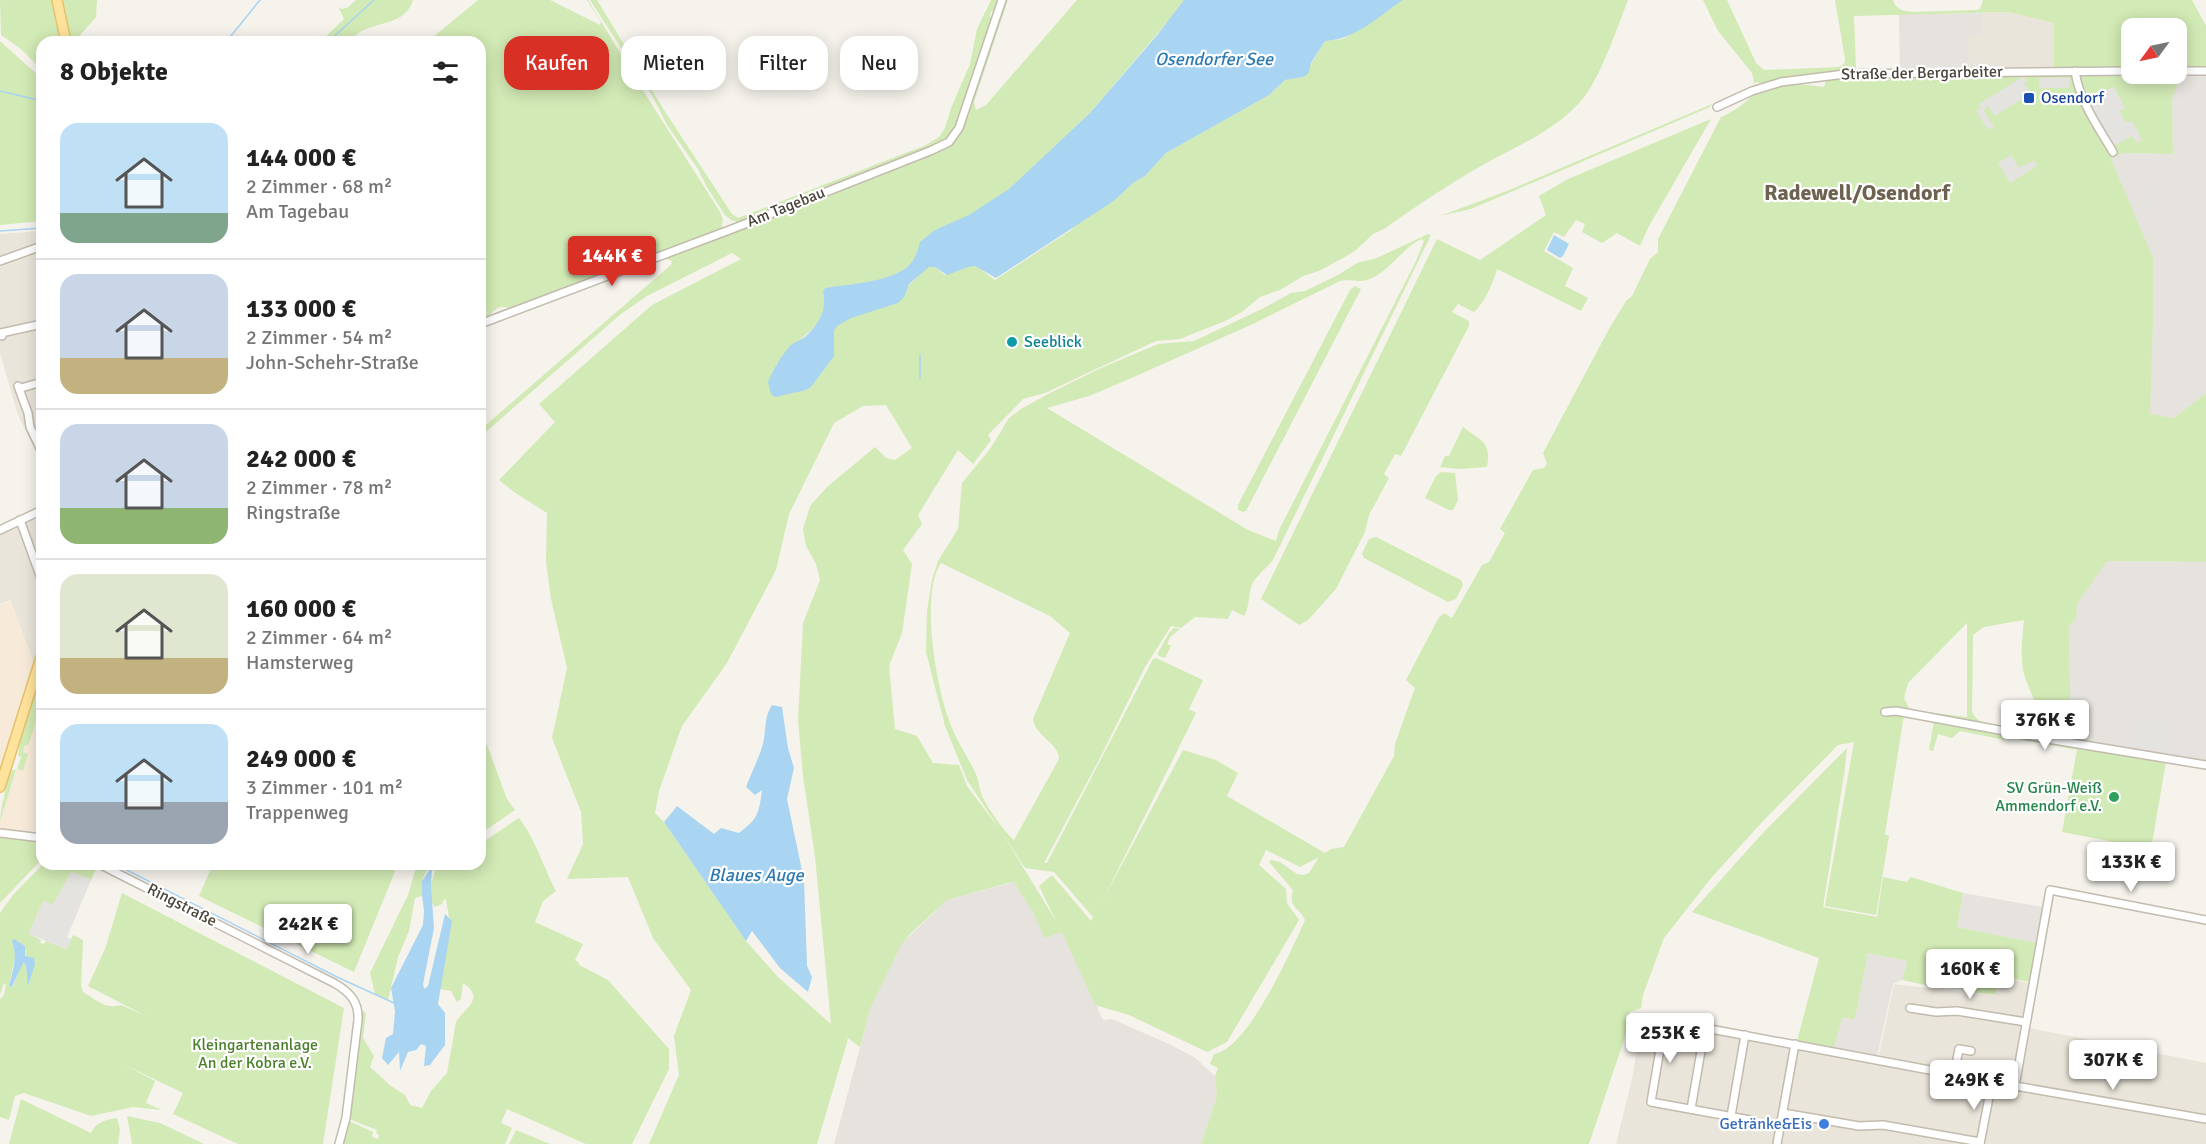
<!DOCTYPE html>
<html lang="de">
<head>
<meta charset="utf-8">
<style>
	body { margin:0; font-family:Signika,sans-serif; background:#f2f2f2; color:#222; height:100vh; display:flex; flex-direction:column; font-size:22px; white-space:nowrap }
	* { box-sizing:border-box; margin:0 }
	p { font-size:20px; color:#767676 }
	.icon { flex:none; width:33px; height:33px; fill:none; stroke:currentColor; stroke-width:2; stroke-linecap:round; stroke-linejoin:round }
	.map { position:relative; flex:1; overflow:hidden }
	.drawer { position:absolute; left:36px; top:36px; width:450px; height:834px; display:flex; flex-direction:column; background:#fff; border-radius:18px; box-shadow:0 3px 15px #0003 }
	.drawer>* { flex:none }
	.banner { position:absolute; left:504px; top:36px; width:570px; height:54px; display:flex; gap:12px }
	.needle { width:39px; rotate:237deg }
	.fabs { position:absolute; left:2121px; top:18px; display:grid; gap:12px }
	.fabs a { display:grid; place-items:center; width:66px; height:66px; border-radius:12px; background:#fff; box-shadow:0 3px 15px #0003; font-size:30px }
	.price { position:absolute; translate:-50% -51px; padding:0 14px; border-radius:6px; background:#fff; color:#222; font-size:20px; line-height:39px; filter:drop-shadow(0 2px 3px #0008) }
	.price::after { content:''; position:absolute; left:50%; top:36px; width:18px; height:14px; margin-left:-9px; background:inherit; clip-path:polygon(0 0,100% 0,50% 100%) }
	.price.selected { background:#d93025; color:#fff }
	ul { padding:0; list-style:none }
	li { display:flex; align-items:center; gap:18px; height:150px; padding:0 24px }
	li+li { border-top:2px solid #e0e0e0 }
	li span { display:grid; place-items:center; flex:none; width:168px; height:120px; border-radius:18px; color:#555 }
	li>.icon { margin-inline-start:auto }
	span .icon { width:72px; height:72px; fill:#fffc; stroke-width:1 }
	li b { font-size:26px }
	h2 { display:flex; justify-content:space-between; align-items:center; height:72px; padding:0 24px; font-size:26px }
	.tag { padding:0 21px; border-radius:18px; background:#fff; box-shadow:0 3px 15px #0003; font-size:21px; line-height:54px }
	.tag.selected { background:#d93025; color:#fff }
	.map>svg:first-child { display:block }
	.residential { fill:#eae5da }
	.commercial { fill:#f7ead8 }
	.industrial { fill:#e6e2dd }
	.green { fill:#d2eab5; fill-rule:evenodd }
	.parking { fill:#e5e3e0 }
	.water { fill:#a9d4f2 }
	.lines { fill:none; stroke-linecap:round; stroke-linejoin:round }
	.stream { stroke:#a9d4f2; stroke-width:1.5 }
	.minor-casing { stroke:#c2bbae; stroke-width:10 }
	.major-casing { stroke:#e6c16a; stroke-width:12 }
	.minor { stroke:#fff; stroke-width:7 }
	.major { stroke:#ffe39c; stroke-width:9 }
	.transit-dot { fill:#1a4fb4; stroke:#fff; stroke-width:2 }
	.culture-dot { fill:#0f9aa8; stroke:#fff; stroke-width:2 }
	.leisure-dot { fill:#2e9e5b; stroke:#fff; stroke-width:2 }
	.shop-dot { fill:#3f7fe0; stroke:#fff; stroke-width:2 }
	.labels { text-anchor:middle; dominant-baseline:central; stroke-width:4.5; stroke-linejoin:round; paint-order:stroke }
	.street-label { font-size:16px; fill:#4b4439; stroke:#fff }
	.transit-label { font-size:16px; fill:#164399; stroke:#fff; text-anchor:start }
	.culture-label { font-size:16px; fill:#0d838f; stroke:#fff; text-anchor:start }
	.leisure-label { font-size:16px; fill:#27864d; stroke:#fff; text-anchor:end }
	.park-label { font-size:16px; fill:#4a7f2a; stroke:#fff }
	.shop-label { font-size:16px; fill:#366cbe; stroke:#fff; text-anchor:end }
	.water-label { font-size:18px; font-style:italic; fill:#2e7ab2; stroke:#fff }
	.district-label { font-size:22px; font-weight:bold; fill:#6e6250; stroke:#fff }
</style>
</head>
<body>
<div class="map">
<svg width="2206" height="1144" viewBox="0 0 2206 1144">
	<rect width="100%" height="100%" fill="#f6f3ec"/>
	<!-- residential -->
	<g class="residential">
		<path d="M2008 12 2054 23 2055 68H1969V35L1982 34V13Z"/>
		<path d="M42 231V465L18 415 0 353V234Z"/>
		<path d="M42 516V639L35 662 33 661 10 600 0 604V535Z"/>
		<path d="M2000 977 2033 984 2025 1027 2206 1063V1144H1616L1632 1079 1642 1019H1657L1878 1059 1894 984 1996 996Z"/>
	</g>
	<!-- commercial -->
	<g class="commercial">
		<path d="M10 601 33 661 35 662 0 769V605Z"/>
		<path d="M42 702V836L4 832 0 827V822L16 769 23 771 22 752 24 746 29 743Z"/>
	</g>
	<!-- industrial -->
	<g class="industrial">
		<path d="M1982 13V34L1969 36V68L1900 69 1899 14Z"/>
		<path d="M2181 74H2206V393L2174 418 2149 414 2153 324 2111 159 2121 153 2173 154 2172 99Z"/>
		<path d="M2107 561 2206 562V765L2071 742 2069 626 2076 620V604Z"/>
		<path d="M1014 882 1035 916 1044 937 1062 931 1103 1020 1112 1019 1169 1044 1194 1057 1215 1076 1217 1096 1201 1144H834L871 1007 900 945 947 900Z"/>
		<path d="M1963 893 2043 907 2036 943 1957 927Z"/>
		<path d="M1868 953 1907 961 1902 980 1893 984 1877 1057 1834 1048 1842 1018 1855 1019Z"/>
	</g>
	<!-- green -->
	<g class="green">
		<path d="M0 0H54L63 42H42V70L21 49 1 35Z"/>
		<path d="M59 0H97L96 17 74 42H70Z"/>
		<path d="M356 0H413C403 31 368 17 349 42H320L344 19 338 6 341 9 347 8Z"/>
		<path d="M478 0H550L600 25 601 22 587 0H588L632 72 628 80 637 81 720 212 723 220 721 229 510 309C496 301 493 316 480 321V317L487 313 480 299V42H427Z"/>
		<path d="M590 0H597L664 110 732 214 738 218 926 145 939 137 945 128 951 108 970 64 977 29 991 0H998L995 10 991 12 990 16 992 18 957 124 947 138 931 148 740 223 731 220 725 215 707 187 698 169 667 125 653 97Z"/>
		<path d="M1003 0H1008L974 102 976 110 986 105 1077 0H1186L1089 114 1009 190 917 255C914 258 912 263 908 266 891 282 848 285 825 288L823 292C831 325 803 333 785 353 780 358 776 366 772 373L828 362 836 321 889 304 931 264 945 275 972 263 995 280 1071 230 1081 220 1115 200 1133 183 1145 176 1166 153 1269 95 1285 80 1303 77 1325 41 1343 39 1362 28 1403 0H1628C1618 26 1601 75 1585 96 1560 128 1523 143 1488 162 1452 182 1418 205 1384 229L1373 234 1355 251 1341 259 1319 271 1303 276 1280 290 1260 297 1242 312 1225 321 1180 339 1156 341 1045 393 1023 399 988 435 991 440 973 464 958 450 918 515 922 524 903 550 912 564 902 633 889 666 895 729 917 736 933 763 959 765 967 786 1000 830 967 780 945 726 926 652 927 611 932 580 938 561 958 529 962 483 990 449 1009 418 1021 409 1050 393 1101 368 1158 344 1194 341 1264 308 1291 293 1305 291 1338 275 1357 263 1377 258 1428 234 1431 235 1273 560C1266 569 1255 576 1251 587 1248 597 1250 606 1244 616L1232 610 1228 619 1195 617 1181 628 1171 626 1145 667 1099 760 1044 863H1047L1153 659 1156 658 1203 680 1189 709 1196 713 1103 900 1183 750 1216 760 1238 773 1227 796 1325 853 1331 849 1344 847 1394 756 1395 744 1415 688 1406 680 1439 617 1444 613 1452 618 1482 565 1489 562 1505 533 1500 529 1533 470 1544 468 1547 464 1543 453 1609 329 1626 301 1632 296 1650 259 1658 252V239L1721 117C1733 112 1741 106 1751 97 1772 80 1800 84 1824 87L1829 72 1791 77 1763 85 1758 82 1752 84 1754 82 1752 73 1718 31 1703 0H1727L1756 63 1764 70 1839 67 1844 64 1845 59 1835 0H1893C1896 10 1904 11 1913 12L1976 10 1980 9 1983 0H2192L2206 26V74L2181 75 2172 99 2173 154 2122 153 2111 159 2153 258V324L2150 414 2174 418 2206 393V562L2107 561 2077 604 2076 620 2069 626 2071 742 2078 747 2166 762 2151 849 2062 832 2077 750 2006 737 2005 740 1960 731 1952 738 1938 734 1933 751 1929 750 1934 721 1904 715 1885 834 1889 836 1876 915 1825 906 1854 742 1838 745 1764 820 1712 877 1664 938 1643 995 1641 1008 1629 1012 1639 1019 1629 1025 1589 1144H1201L1217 1096 1215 1076 1218 1068 1210 1064 1214 1054C1248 1049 1291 951 1305 920 1299 906 1288 909 1293 890L1269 862 1271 860 1280 862 1297 874 1303 875 1309 873 1319 857 1300 867 1266 850 1259 865 1286 889 1287 903 1299 920 1227 1042 1207 1052 1129 1015 1095 1005 1062 932 1044 938 1035 916 1014 882 1008 883 947 900 910 934 901 945 871 1007 860 1047 845 1036 848 1039 817 1144H649L679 1075 674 1036 691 990 653 938 628 877 567 879 583 844 581 812 552 738 567 668 551 599 546 562 547 513 514 492 499 480 555 422 539 404 652 305 741 259 732 253 647 296 621 314 480 437V430L672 264 671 260 665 259 480 329V326L952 141ZM2008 12 2054 23V68L1856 69 1854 16ZM2132 28H2176V74H2132ZM1421 239 1424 241 1416 261 1279 530 1276 541 1248 530 1047 408 1089 396 1127 380 1253 324 1338 282C1347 278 1357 283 1367 280 1389 273 1401 249 1421 239ZM886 405 912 448 895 460 886 458 875 447 827 487 810 506 803 529 806 546 816 564 820 580 803 623 798 720 803 776 815 857 831 1024 778 977 746 941 664 822 655 813 659 791 682 726 727 663 776 570 789 514 834 423 863 406ZM941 563 1050 616 1070 633 1033 719C1035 736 1059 743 1059 759L1014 840C1005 833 987 807 982 796 979 789 979 781 976 774 967 755 955 739 949 720 936 686 920 594 941 563ZM2024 620C2022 640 2019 662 2026 681 2031 693 2037 704 2038 717 2029 718 2023 726 2015 727 2001 729 1974 725 1972 710L1973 635 1984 627ZM1967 623V717L1919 711 1909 708 1904 698 1908 683ZM1002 833 1025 868 1054 872 1093 917 1091 921 1052 875 1039 886 1056 921Z"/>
		<path d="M0 41 42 79V221L0 225Z"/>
		<path d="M1712 104 1710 107 1471 209 1440 216 1507 191Z"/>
		<path d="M1711 119 1649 226 1640 246 1617 233 1602 243 1582 232 1585 224 1576 220 1564 237 1554 232 1544 251 1573 268 1565 286 1588 298 1581 311 1497 269C1494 281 1484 304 1474 312L1458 304 1452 312 1469 321V326L1401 456 1395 454 1384 474 1389 478 1369 515 1365 532 1336 589 1308 620 1299 625 1261 599 1437 239 1480 260 1546 215 1539 196 1568 179Z"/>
		<path d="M1355 286 1361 289 1246 511 1243 512 1238 510V505L1350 290Z"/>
		<path d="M1463 427C1481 441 1492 442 1487 467L1459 469 1440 467 1445 456H1449Z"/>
		<path d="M1441 472 1455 473 1458 500 1453 510H1449L1425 498 1436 476Z"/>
		<path d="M1376 537 1461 580 1463 585 1456 599 1448 602 1364 558 1362 554 1369 539Z"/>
		<path d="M1174 628 1180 629 1170 637 1167 644 1218 667 1171 646 1165 658 1158 656V653L1169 633Z"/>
		<path d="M42 670V702L29 744 24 746 23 752 28 754 23 771 16 769 0 822C0 809 7 785 10 771L17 769 21 757 18 755 20 738Z"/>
		<path d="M480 726 507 799 515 810 480 834Z"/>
		<path d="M1847 748 1845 768 1823 907 1877 917 1883 877 1907 882 1911 877 1963 893 1957 927 2036 943 2030 982 1998 976 1996 995 1968 992 1970 979 1945 982 1944 989 1902 980 1907 961 1868 953 1855 1019 1842 1018 1834 1048 1797 1041 1819 958 1692 912 1761 835Z"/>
		<path d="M519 818C536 840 543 867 556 891L543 901 535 922 583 944 575 960 579 963V965L608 980 669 1049V1069L632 1144H586L507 1109 501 1123 512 1128 505 1144H340L347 1120 373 1132 372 1137 378 1139 379 1135 376 1133 377 1130 347 1118 360 1009 366 1013 363 1038 374 1056 370 1067 391 1086 405 1095 410 1105 422 1108 431 1091 447 1073 456 1022C463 1009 487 999 463 983L461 999 457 1002 451 991 440 989 450 923 446 900 444 899 442 904 435 907C433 904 431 902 430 899 426 886 438 876 434 864H480V844Z"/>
		<path d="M0 836 42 841V859L0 903Z"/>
		<path d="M43 864H92L96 869 91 880 72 872 53 905 38 912 29 934 41 940 40 943 44 944 46 941 66 949 73 935 83 940 81 986 83 992C97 1000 105 1010 121 1005L146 1016 88 986 105 949 122 893 344 1008 323 1144H238L173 1114 183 1093 123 1064 155 1081 146 1103 162 1110 133 1107 91 1116 24 1093 15 1096 9 1120 0 1117V999L4 995 6 985 4 983 0 995V913L13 895ZM18 942 25 946 28 986 26 964 22 963 13 987 9 986Z"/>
		<path d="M213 864H398L354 972 199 896Z"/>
		<path d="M417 864H430L422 880V896L415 898 409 931 398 957 388 1000 375 994 370 973 408 895Z"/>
		<path d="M21 1099 91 1133C96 1122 105 1120 117 1118L120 1130 118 1144H9Z"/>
		<path d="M127 1116 160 1123 204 1144H132Z"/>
		<path d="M516 1130 550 1144H509Z"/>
	</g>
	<!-- parking -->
	<g class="parking">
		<path d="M2024 76 2027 82 2024 83 2031 94 1994 116 1988 106 1985 108 1984 111 1994 127 1988 130 1976 111 1981 107 1979 104Z"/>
		<rect x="2039" y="78" width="30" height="10"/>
		<path d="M2114 87 2125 108 2119 111 2126 123 2132 121 2142 140 2137 143 2132 136 2110 148 2084 99Z"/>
		<path d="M2011 155 2019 168 2034 160 2037 166 2010 183 1998 163Z"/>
		<path d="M2146 189H2159V206H2150L2146 204Z"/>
		<path d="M2170 721 2171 751 2133 745 2134 723Z"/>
		<path d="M71 872 91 880 67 937 71 939 66 949 29 934 43 901 53 904Z"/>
	</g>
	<!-- water -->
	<g class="water">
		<path d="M1184 0H1403C1379 16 1355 40 1325 41L1311 63 1308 74 1303 77 1285 80 1269 95 1166 153 1145 176 1133 183 1115 200 996 278 975 266 968 267 947 275 935 267H929L909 284 904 297 898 303 851 318 837 326 834 331V356L811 387 806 390 775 397 771 394 768 382C774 368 781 356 791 345 796 341 802 340 807 335 820 323 827 309 823 292L825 288C849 284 889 282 907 267 915 260 918 251 920 242L935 230 969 215 1009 189 1090 113 1158 34Z"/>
		<path d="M1554 235 1569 244 1563 256 1560 258 1547 250Z"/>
		<path d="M772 705 782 707 788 748 794 768 787 799 804 880 807 966 812 977 808 992 780 968 752 931 746 941 664 822 677 806 714 834 721 828 739 833C758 819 759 813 762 790L755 795 746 787C751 774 758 760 762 747 767 732 763 718 772 705Z"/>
		<path d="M432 866 431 887 434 928 423 984 424 989 428 986 445 914 452 921 438 1004 445 1013V1045L430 1065 424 1066 426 1046 421 1044 416 1050 408 1052 400 1071 399 1052 388 1065 382 1058 386 1038 393 1034 395 1011 391 988 423 925 424 911 422 895V881Z"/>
		<path d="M14 939 25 946V956L34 958 35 964 28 986 26 964 23 963 12 987 9 986C13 970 18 956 12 941Z"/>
	</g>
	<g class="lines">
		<!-- stream -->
		<g class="stream">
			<path d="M226 42 260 0"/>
			<path d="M328 42 374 0"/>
			<path d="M0 91 42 101"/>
			<path d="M0 231 42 228"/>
			<path d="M920 355V378"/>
			<path d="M115 864 337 977 394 1003"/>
		</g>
		<!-- minor casing -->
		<g class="minor-casing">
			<g id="minor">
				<path d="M2075 71C2079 100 2098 127 2113 152"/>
				<path d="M2176 71H2206"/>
				<path d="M1717 107 1752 91 1781 82 1845 74 2132 71"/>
				<path d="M0 261 42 246"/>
				<path d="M480 324 732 229 930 151 949 142 959 128 1002 0"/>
				<path d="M2 336 1 333 42 324"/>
				<path d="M18 386 28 413 30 427 42 452"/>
				<path d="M21 388 42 382"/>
				<path d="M20 520 42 581"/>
				<path d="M0 530 42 510"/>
				<path d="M1885 712 1896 711 2054 740 2206 765"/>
				<path d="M0 833 42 838"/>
				<path d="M99 864 334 983C350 992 359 1002 358 1020L346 1118 339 1144"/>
				<path d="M1910 1008 1936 1012 1957 1011 2026 1022"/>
				<path d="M1657 1019 2015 1086 2206 1119"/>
				<path d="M1665 1020 1651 1102 1750 1120"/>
				<path d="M1954 1075 1959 1049 1971 1051"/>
				<path d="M2015 1086 2050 890 2206 920"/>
				<path d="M1691 1109 1705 1028"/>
				<path d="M1783 1113 1859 1126 1883 1125 1980 1142"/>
				<path d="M1731 1116 1745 1035"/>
				<path d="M1777 1144 1795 1044"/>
				<path d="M1980 1144 1992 1082"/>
			</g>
		</g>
		<!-- major casing -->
		<g class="major-casing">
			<g id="major">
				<path d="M57 0 66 42"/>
				<path d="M0 787 42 654"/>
			</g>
		</g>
		<!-- minor -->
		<use href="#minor" class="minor"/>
		<!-- major -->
		<use href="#major" class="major"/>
	</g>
	<!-- markers -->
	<rect class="transit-dot" x="2023" y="92" width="12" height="12" rx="3"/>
	<circle class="culture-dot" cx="1012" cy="342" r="6"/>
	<circle class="leisure-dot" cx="2114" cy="797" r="6"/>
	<circle class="shop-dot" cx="1824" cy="1124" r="6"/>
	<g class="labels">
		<!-- street labels -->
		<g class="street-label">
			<text transform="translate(1922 73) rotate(-1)">Straße der Bergarbeiter</text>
			<text transform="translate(786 207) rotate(-22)">Am Tagebau</text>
			<text transform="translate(182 905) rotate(27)">Ringstraße</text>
		</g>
		<!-- transit labels -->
		<g class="transit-label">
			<text x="2041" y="98">Osendorf</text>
		</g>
		<!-- culture labels -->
		<g class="culture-label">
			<text x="1024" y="342">Seeblick</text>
		</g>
		<!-- leisure labels -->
		<g class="leisure-label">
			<text x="2102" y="788">SV Grün-Weiß<tspan x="2102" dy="18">Ammendorf e.V.</tspan></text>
		</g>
		<!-- park labels -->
		<g class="park-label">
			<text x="255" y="1045">Kleingartenanlage<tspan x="255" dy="18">An der Kobra e.V.</tspan></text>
		</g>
		<!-- shop labels -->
		<g class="shop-label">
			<text x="1812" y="1124">Getränke&amp;Eis</text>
		</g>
		<!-- water labels -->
		<g class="water-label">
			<text x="1214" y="59">Osendorfer See</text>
			<text x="756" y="875">Blaues Auge</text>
		</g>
		<!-- district labels -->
		<g class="district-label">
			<text x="1857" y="192">Radewell/Osendorf</text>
		</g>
	</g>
</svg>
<div class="fabs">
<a><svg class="needle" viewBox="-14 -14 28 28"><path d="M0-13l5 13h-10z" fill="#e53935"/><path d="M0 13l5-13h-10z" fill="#767676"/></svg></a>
</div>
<b class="price selected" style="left:612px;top:287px">144K €</b>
<b class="price" style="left:2045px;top:751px">376K €</b>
<b class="price" style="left:2131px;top:893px">133K €</b>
<b class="price" style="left:308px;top:955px">242K €</b>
<b class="price" style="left:1970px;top:1000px">160K €</b>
<b class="price" style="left:1670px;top:1064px">253K €</b>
<b class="price" style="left:2113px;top:1091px">307K €</b>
<b class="price" style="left:1974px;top:1111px">249K €</b>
<div class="banner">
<a class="tag selected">Kaufen</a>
<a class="tag">Mieten</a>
<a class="tag">Filter</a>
<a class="tag">Neu</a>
</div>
<section class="drawer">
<h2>8 Objekte<svg class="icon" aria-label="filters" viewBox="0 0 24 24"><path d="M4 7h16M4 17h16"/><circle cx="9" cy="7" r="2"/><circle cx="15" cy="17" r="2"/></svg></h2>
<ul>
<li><span style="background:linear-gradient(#bfe0f5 75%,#7fa58c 0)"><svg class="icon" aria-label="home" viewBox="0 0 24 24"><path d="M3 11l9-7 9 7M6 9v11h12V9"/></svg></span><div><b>144 000 €</b><p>2 Zimmer · 68 m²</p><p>Am Tagebau</p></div></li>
<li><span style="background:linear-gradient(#c9d6e8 70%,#c2b280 0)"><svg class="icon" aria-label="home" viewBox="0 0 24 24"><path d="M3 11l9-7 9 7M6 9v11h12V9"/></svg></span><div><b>133 000 €</b><p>2 Zimmer · 54 m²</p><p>John-Schehr-Straße</p></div></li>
<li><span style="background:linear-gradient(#c9d6e8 70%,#8fb573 0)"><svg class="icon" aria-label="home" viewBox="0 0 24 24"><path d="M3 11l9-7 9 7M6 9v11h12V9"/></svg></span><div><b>242 000 €</b><p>2 Zimmer · 78 m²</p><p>Ringstraße</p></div></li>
<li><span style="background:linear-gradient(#dfe7d0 70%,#c2b280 0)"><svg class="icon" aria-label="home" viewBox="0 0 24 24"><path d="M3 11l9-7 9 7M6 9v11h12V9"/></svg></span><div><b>160 000 €</b><p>2 Zimmer · 64 m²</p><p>Hamsterweg</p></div></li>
<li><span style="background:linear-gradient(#bfe0f5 65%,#9aa5b1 0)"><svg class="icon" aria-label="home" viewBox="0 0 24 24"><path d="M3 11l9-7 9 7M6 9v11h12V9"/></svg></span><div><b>249 000 €</b><p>3 Zimmer · 101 m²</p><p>Trappenweg</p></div></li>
</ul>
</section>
</div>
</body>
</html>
